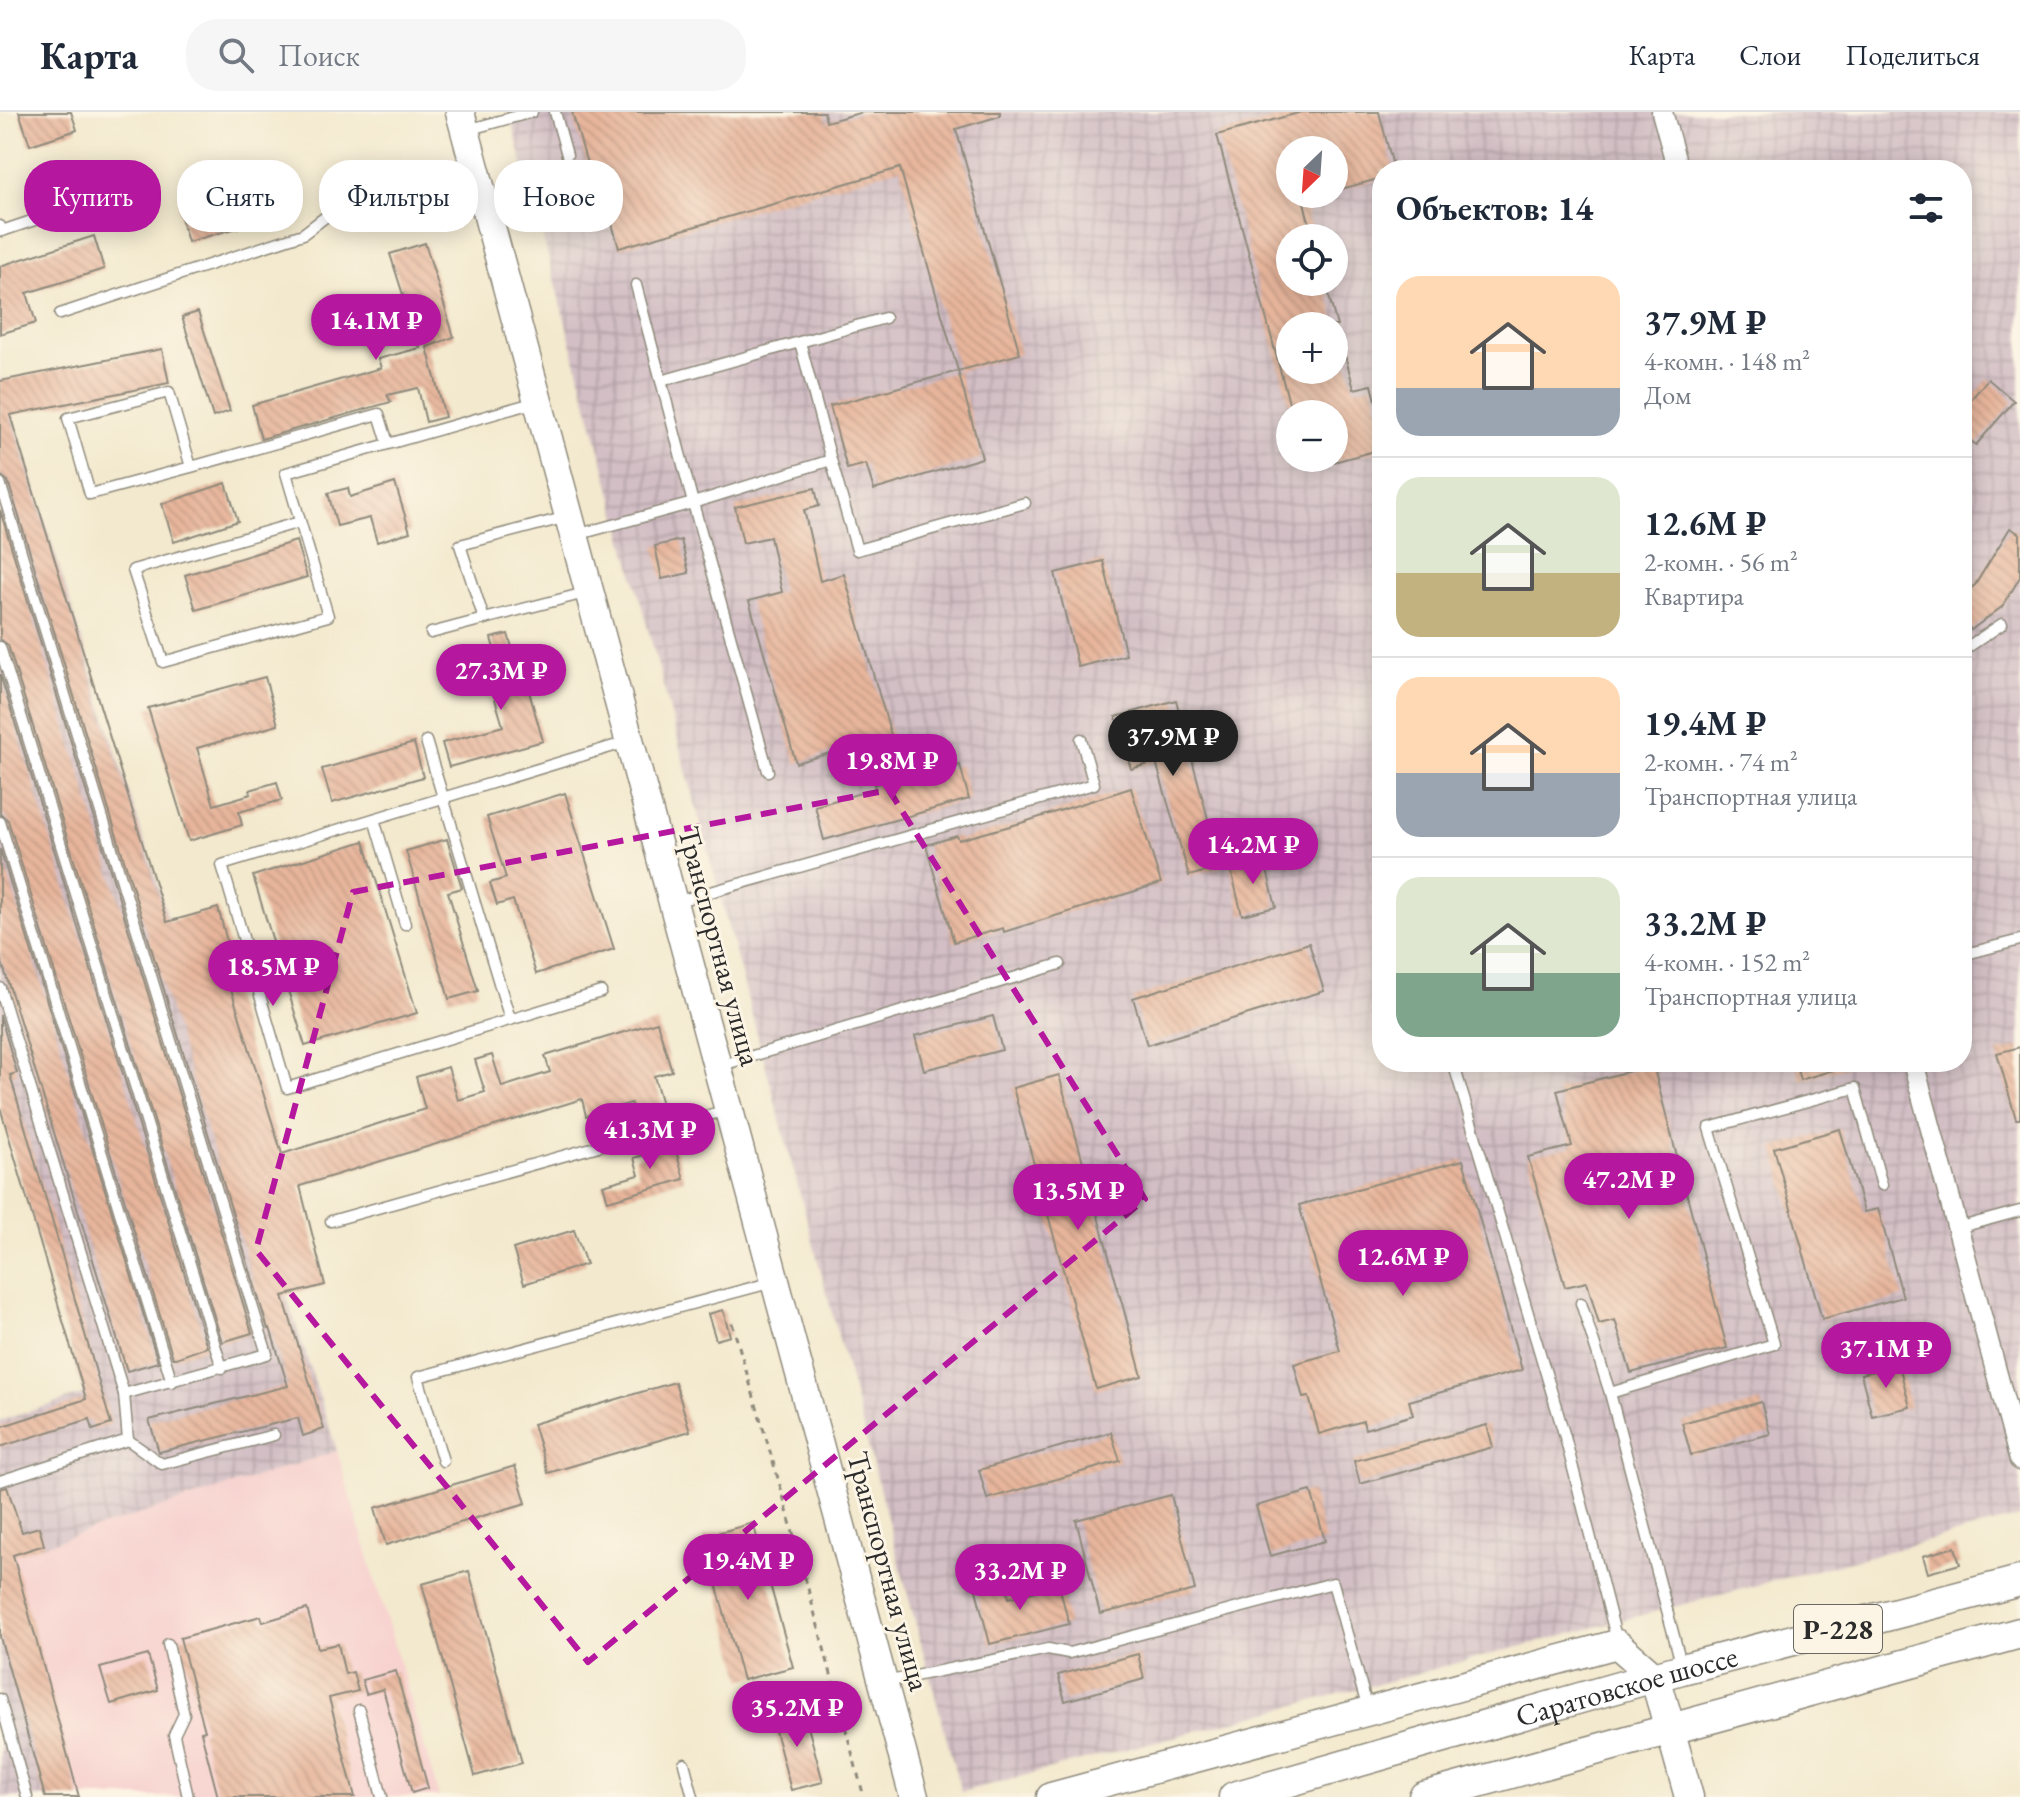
<!DOCTYPE html>
<html lang="ru">
<head>
<meta charset="utf-8">
<style>
	body { margin:0; font-family:"EB Garamond",serif; background:#f6f6f7; color:#1f2937; height:100vh; display:flex; flex-direction:column; font-size:30px; white-space:nowrap }
	* { box-sizing:border-box; margin:0 }
	p { font-size:26px; color:#747a83 }
	.icon { flex:none; width:44px; height:44px; fill:none; stroke:currentColor; stroke-width:2; stroke-linecap:round; stroke-linejoin:round }
	.map { position:relative; flex:1; overflow:hidden }
	.sheet { position:absolute; left:1372px; top:48px; width:600px; height:912px; display:flex; flex-direction:column; background:#fff; border-radius:32px; box-shadow:0 4px 20px #0003 }
	.sheet>* { flex:none }
	.top-card { position:absolute; left:24px; top:48px; width:760px; height:72px; display:flex; gap:16px }
	.needle { width:52px; rotate:205deg }
	.fabs { position:absolute; left:1276px; top:24px; display:grid; gap:16px }
	.fabs a { display:grid; place-items:center; width:72px; height:72px; border-radius:50%; background:#fff; box-shadow:0 4px 20px #0003; font-size:40px }
	.price { position:absolute; translate:-50% -68px; padding:0 18px; border-radius:28px; background:#b5179e; color:#fff; font-size:26px; line-height:52px; filter:drop-shadow(0 2px 4px #0008) }
	.price::after { content:''; position:absolute; left:50%; top:48px; width:24px; height:18px; margin-left:-12px; background:inherit; clip-path:polygon(0 0,100% 0,50% 100%) }
	.price.on { background:#222; color:#fff }
	ul { padding:0; list-style:none }
	li { display:flex; align-items:center; gap:24px; height:200px; padding:0 24px }
	li+li { border-top:2px solid #e0e1e3 }
	li span { display:grid; place-items:center; flex:none; width:224px; height:160px; border-radius:24px; color:#555 }
	li>.icon { margin-inline-start:auto }
	span .icon { width:96px; height:96px; fill:#fffc; stroke-width:1 }
	li b { font-size:34px }
	h2 { display:flex; justify-content:space-between; align-items:center; height:96px; padding:0 24px; font-size:34px }
	.pill { padding:0 28px; border-radius:32px; background:#fff; box-shadow:0 4px 20px #0003; font-size:28px; line-height:72px }
	.pill.on { background:#b5179e; color:#fff }
	header { display:flex; align-items:center; gap:48px; box-sizing:border-box; height:112px; padding:0 40px; background:#fff; border-bottom:2px solid #e0e1e3 }
	header strong { font-size:38px }
	nav { display:flex; gap:44px; margin-inline-start:auto; font-size:28px }
	.search { width:560px; height:72px; background:#f6f6f7; display:flex; align-items:center; gap:20px; box-sizing:border-box; padding:0 28px; border-radius:32px; color:#747a83; font-size:30px }
	.map>svg:first-child { display:block }
	.built { fill:#f7d0ce }
	.industrial { fill:url(#industrial-grid); fill-rule:evenodd }
	.building { fill:url(#building-back-hatch) }
	.lines { fill:none; stroke-linecap:round; stroke-linejoin:round }
	.lane-casing { stroke:#8f8a7c; stroke-width:13 }
	.street-casing { stroke:#8f8a7c; stroke-width:23 }
	.secondary-casing { stroke:#8f8a7c; stroke-width:31 }
	.primary-casing { stroke:#8f8a7c; stroke-width:33 }
	.path { stroke:#8f8a7c; stroke-width:3; stroke-dasharray:6 6; stroke-linecap:butt }
	.lane { stroke:#fff; stroke-width:10 }
	.street { stroke:#fff; stroke-width:20 }
	.secondary { stroke:#fff; stroke-width:28 }
	.primary { stroke:#fff; stroke-width:30 }
	.marked { fill:none; stroke:#b5179e; stroke-width:6; stroke-dasharray:16 10; stroke-linejoin:round }
	.labels { text-anchor:middle; dominant-baseline:central; stroke-width:6; stroke-linejoin:round; paint-order:stroke }
	.shield { fill:#fcf5e5; stroke:#6a6863; stroke-width:2 }
	.shield-label { font-size:28px; font-weight:bold; fill:#2b2b2b }
	.street-label { font-size:30px; fill:#2b2b2b; stroke:#fcf5e5 }
</style>
</head>
<body>
<header>
<strong>Карта</strong>
<div class="search"><svg class="icon" aria-label="search" viewBox="0 0 24 24"><circle cx="10" cy="10" r="6"/><path d="M15 15l6 6"/></svg>Поиск</div>
<nav><a>Карта</a><a>Слои</a><a>Поделиться</a></nav>
</header>
<div class="map">
<svg width="2020" height="1685" viewBox="0 0 2020 1685">
	<defs>
		<pattern id="industrial-grid" width="8" height="8" patternUnits="userSpaceOnUse" patternTransform="scale(2)"><rect width="8" height="8" fill="#d2bec4"/><path d="M0 4h8M4 0v8" fill="none" stroke="#b4a3a9"/></pattern>
		<pattern id="building-back-hatch" width="6" height="6" patternUnits="userSpaceOnUse" patternTransform="scale(2)"><rect width="6" height="6" fill="#e7b59b"/><path d="M-1 5l2 2M0 0l6 6M5-1l2 2" fill="none" stroke="#c69c86"/></pattern>
	</defs>
	<rect width="100%" height="100%" fill="#fcf5e5"/>
	<filter id="ink" filterUnits="userSpaceOnUse"><feTurbulence type="fractalNoise" baseFrequency=".0125" numOctaves="2"/><feDisplacementMap in="SourceGraphic" scale="16" xChannelSelector="R" yChannelSelector="G"/><feConvolveMatrix kernelMatrix="1 2 1 2 8 2 1 2 1" color-interpolation-filters="sRGB"/></filter>
	<filter id="wash" filterUnits="userSpaceOnUse"><feTurbulence type="fractalNoise" baseFrequency=".006" numOctaves="4" result="noise"/><feDisplacementMap in="SourceGraphic" scale="32" xChannelSelector="R" yChannelSelector="G"/><feGaussianBlur stdDeviation="1.8" result="paint"/><feColorMatrix in="noise" values="0 0 0 0 0 0 0 0 0 0 0 0 0 0 0 0 0 1.4 0 .05"/><feComposite in="paint" operator="in"/></filter>
	<g filter="url(#wash)">
		<rect width="100%" height="100%" fill="#f3e9ce"/>
		<!-- built -->
		<path class="built" d="M337 1339 439 1685H79L13 1443Z"/>
		<!-- industrial -->
		<g class="industrial">
			<path d="M509 0H2020V1405L961 1680ZM1290 38H1334V82H1290ZM1382 58H1962V950H1382ZM1290 126H1334V170H1290ZM1290 214H1334V258H1290ZM1290 302H1334V346H1290Z"/>
			<path d="M0 264 254 1084 337 1339 13 1443 79 1685H0V1309L84 1282 0 995Z"/>
		</g>
		<g id="blocks">
			<!-- building -->
			<g class="building">
				<path d="M19 0H71L77 18 30 33Z"/>
				<path d="M572 0H824L826 10 863 0H1000V4L956 17 1020 242 958 259 900 56 619 136 595 53 588 55Z"/>
				<path d="M1302 0H1379L1394 58H1382V66L1334 79V38H1290V82H1302L1313 126H1290V170H1325L1337 214H1290V258H1334V221H1339L1354 277 1372 273 1382 312V337L1334 350V302H1292L1217 23Z"/>
				<path d="M255 72 265 108 188 130 178 95Z"/>
				<path d="M94 124 104 157 27 181 36 211 0 222V154Z"/>
				<path d="M425 131 454 225 427 235 445 305 426 310 418 276 387 283 391 290 261 327 252 293 381 256 378 247 420 236 390 142Z"/>
				<path d="M198 200 230 299 213 305 182 205Z"/>
				<path d="M162 237 169 271 10 303 167 810 218 796 235 859 226 861 282 1042 425 997 416 965 448 955 458 988 485 980 475 948 492 943 502 975 550 960 545 944 657 910 672 959 654 964 666 1007 645 1013 644 1009 637 1011 631 991 586 1004 582 987 300 1074 325 1173 283 1184 324 1317 303 1324 298 1306 159 1340 149 1308 288 1274 270 1216 268 1217 8 369 0 363V269Z"/>
				<path d="M958 259 982 346 874 378 866 352 847 357 830 294Z"/>
				<path d="M1988 267 2014 289 1976 333 1962 321V298Z"/>
				<path d="M226 371 238 409 174 430 162 392Z"/>
				<path d="M395 371 410 420 377 430 370 406 337 414 328 381 348 376 350 385Z"/>
				<path d="M815 376 819 394 804 398 820 469 844 462 891 623 796 651 749 489 782 480 770 425 743 431 735 395Z"/>
				<path d="M0 398 252 1221 222 1230 8 533 0 527Z"/>
				<path d="M2010 416 2020 422V465L2003 494 1971 518 1962 506V483L1975 473Z"/>
				<path d="M681 428 689 461 662 467 655 434Z"/>
				<path d="M296 429 307 465 196 498 185 463Z"/>
				<path d="M1103 449 1126 543 1078 555 1055 461Z"/>
				<path d="M508 522 515 545 519 544 543 629 449 655 442 631 503 614 485 553 498 550 491 526Z"/>
				<path d="M0 562 207 1235 176 1246H173L8 708 0 702Z"/>
				<path d="M265 565 278 613 197 636 214 693 251 682 250 678 277 670 282 688 239 700 242 713 189 729 148 596Z"/>
				<path d="M1176 588 1221 755 1189 764 1156 650 1131 657 1116 605Z"/>
				<path d="M414 631 423 665 332 691 322 657Z"/>
				<path d="M960 653 969 687 824 728 815 694 875 677 874 672 890 668 891 673Z"/>
				<path d="M1131 676 1161 771 1004 820 1003 816 954 830 926 733 957 724 959 728 1021 711Z"/>
				<path d="M565 681 614 837 536 862 513 788 497 793 490 771 506 766 487 705Z"/>
				<path d="M447 727 462 776 448 780 478 879 449 887 406 739Z"/>
				<path d="M364 729 417 901 305 934 253 764Z"/>
				<path d="M0 737 158 1250 127 1259 0 844Z"/>
				<path d="M1264 746 1276 795 1242 803 1230 754Z"/>
				<path d="M1309 831 1324 879 1147 933 1133 886Z"/>
				<path d="M0 903 17 961 10 963 111 1312 93 1318 90 1307 0 1335V1315L86 1287 0 995Z"/>
				<path d="M993 904 1002 938 924 958 915 924Z"/>
				<path d="M2020 935V1007H2016L1997 941Z"/>
				<path d="M1795 950H1846L1847 954 1800 968Z"/>
				<path d="M1653 953 1727 1236 1631 1261 1615 1208 1599 1212 1587 1170 1565 1175 1528 1045 1572 1034 1557 978Z"/>
				<path d="M1059 963 1142 1264 1096 1277 1013 976Z"/>
				<path d="M1840 1017 1864 1100 1878 1097 1903 1185 1822 1207 1774 1036Z"/>
				<path d="M671 1022 684 1067 608 1089 603 1073 639 1063 634 1046 654 1040 650 1028Z"/>
				<path d="M1463 1048 1522 1258 1409 1289 1413 1303 1365 1317 1363 1309 1319 1322 1309 1285 1303 1286 1294 1252 1340 1239 1299 1093Z"/>
				<path d="M574 1118 586 1152 524 1172 513 1137Z"/>
				<path d="M723 1198 730 1224 716 1228 708 1202Z"/>
				<path d="M1899 1253 1910 1295 1872 1304 1861 1262Z"/>
				<path d="M675 1270 690 1319 548 1361 533 1312Z"/>
				<path d="M1761 1290 1770 1322 1691 1343 1682 1311Z"/>
				<path d="M1487 1313 1493 1335 1360 1372 1354 1349Z"/>
				<path d="M1111 1320 1120 1349 987 1387 979 1358Z"/>
				<path d="M515 1354 526 1391 386 1433 375 1396Z"/>
				<path d="M7 1375 22 1420 39 1415 44 1433 13 1443 79 1685H45L0 1525V1377Z"/>
				<path d="M1311 1379 1325 1429 1270 1444 1256 1394Z"/>
				<path d="M1171 1383 1195 1478 1100 1502 1076 1408Z"/>
				<path d="M753 1411 793 1555 743 1568 703 1425Z"/>
				<path d="M1955 1435 1960 1452 1928 1461 1923 1444Z"/>
				<path d="M469 1459 522 1651 475 1664 422 1472Z"/>
				<path d="M1005 1470 1009 1486 1059 1473 1069 1512 990 1532 976 1478Z"/>
				<path d="M307 1497 318 1536 338 1532 345 1562 353 1560 358 1579 329 1586 355 1685H218L201 1620 205 1619 180 1526 261 1504 263 1510Z"/>
				<path d="M1138 1542 1144 1567 1065 1589 1058 1563Z"/>
				<path d="M148 1543 158 1578 111 1592 100 1556Z"/>
				<path d="M396 1559 428 1676 412 1681 383 1577 366 1582 362 1568Z"/>
				<path d="M803 1596 823 1670 791 1678 771 1604Z"/>
			</g>
		</g>
	</g>
	<g filter="url(#ink)">
		<use href="#blocks" fill-opacity="0" stroke="#8f8a7c" stroke-width="2"/>
		<g class="lines">
			<!-- lane casing -->
			<g class="lane-casing">
				<g id="lane">
					<path d="M555 0 567 43"/>
					<path d="M467 18 532 0"/>
					<path d="M0 114 2 119 76 94"/>
					<path d="M636 173 693 391 831 348 857 438 1025 391"/>
					<path d="M60 202 303 122 337 96 382 80 474 59"/>
					<path d="M800 230 831 348"/>
					<path d="M661 269 885 206"/>
					<path d="M191 355 90 382 68 306 169 280 191 355 379 302 388 331"/>
					<path d="M0 371 267 1242 124 1282"/>
					<path d="M567 405 460 433 484 507 589 480"/>
					<path d="M300 410 133 458 163 550 328 504 286 361 536 290"/>
					<path d="M576 423 693 391 768 659"/>
					<path d="M431 521 484 507"/>
					<path d="M0 535 222 1256"/>
					<path d="M1962 539 2002 512"/>
					<path d="M426 629 510 907"/>
					<path d="M374 707 405 812"/>
					<path d="M0 710 172 1270"/>
					<path d="M675 790 1094 672 1081 627"/>
					<path d="M1962 843 2020 828"/>
					<path d="M0 876 124 1282 128 1328 0 1369"/>
					<path d="M601 880 287 976 222 753 627 630"/>
					<path d="M1453 950 1565 1325 1617 1529"/>
					<path d="M719 954 1060 852"/>
					<path d="M331 1109 727 998"/>
					<path d="M1957 1116 2020 1099"/>
					<path d="M1581 1191 1610 1281 1682 1555"/>
					<path d="M1610 1281 1774 1232 1709 1016 1855 976 1882 1073"/>
					<path d="M128 1328 162 1352 274 1323"/>
					<path d="M443 1349 418 1265 773 1170"/>
					<path d="M168 1532 184 1602 174 1623 188 1685"/>
					<path d="M885 1570 1048 1537 1069 1541 1333 1471 1368 1598"/>
					<path d="M0 1587 27 1685"/>
					<path d="M359 1598 382 1685"/>
					<path d="M684 1651 693 1685"/>
				</g>
			</g>
			<!-- street casing -->
			<g class="street-casing">
				<g id="street">
					<path d="M1662 0 1678 58"/>
					<path d="M1913 950 2020 1348"/>
				</g>
			</g>
			<!-- secondary casing -->
			<g class="secondary-casing">
				<g id="secondary">
					<path d="M460 0 914 1685"/>
					<path d="M1670 1617 1689 1685"/>
					<path d="M1051 1685 1617 1532 1655 1565"/>
				</g>
			</g>
			<!-- primary casing -->
			<g class="primary-casing">
				<g id="primary">
					<path d="M1655 1565 1670 1617"/>
					<path id="s1" d="M1234 1685 1682 1557 2020 1469"/>
					<path d="M1424 1685 2020 1521"/>
				</g>
			</g>
			<!-- path -->
			<path class="path" d="M732 1211 782 1380 864 1685"/>
			<!-- lane -->
			<use href="#lane" class="lane"/>
			<!-- street -->
			<use href="#street" class="street"/>
			<!-- secondary -->
			<use href="#secondary" class="secondary"/>
			<!-- primary -->
			<use href="#primary" class="primary"/>
		</g>
	</g>
	<!-- marked area -->
	<path class="marked" d="M889 678 1145 1087 588 1550 256 1138 353 780Z"/>
	<g class="labels">
		<!-- shield labels -->
		<rect class="shield" x="1794" y="1493" width="88" height="48" rx="6"/>
		<g class="shield-label">
			<text x="1838" y="1517">Р-228</text>
		</g>
		<!-- street labels -->
		<g class="street-label">
			<text transform="translate(720 834) rotate(75)">Транспортная улица</text>
			<text transform="translate(889 1459) rotate(75)">Транспортная улица</text>
			<text stroke="none"><textPath href="#s1" startOffset="408">Саратовское шоссе</textPath></text>
		</g>
	</g>
</svg>
<div class="fabs">
<a><svg class="needle" viewBox="-14 -14 28 28"><path d="M0-13l5 13h-10z" fill="#e53935"/><path d="M0 13l5-13h-10z" fill="#747a83"/></svg></a>
<a><svg class="icon" aria-label="locate" viewBox="0 0 24 24"><circle cx="12" cy="12" r="6"/><path d="M12 2v4M12 18v4M2 12h4M18 12h4"/></svg></a>
<a>+</a>
<a>−</a>
</div>
<b class="price" style="left:376px;top:250px">14.1M ₽</b>
<b class="price" style="left:501px;top:600px">27.3M ₽</b>
<b class="price on" style="left:1173px;top:666px">37.9M ₽</b>
<b class="price" style="left:892px;top:690px">19.8M ₽</b>
<b class="price" style="left:1253px;top:774px">14.2M ₽</b>
<b class="price" style="left:273px;top:896px">18.5M ₽</b>
<b class="price" style="left:650px;top:1059px">41.3M ₽</b>
<b class="price" style="left:1629px;top:1109px">47.2M ₽</b>
<b class="price" style="left:1078px;top:1120px">13.5M ₽</b>
<b class="price" style="left:1403px;top:1186px">12.6M ₽</b>
<b class="price" style="left:1886px;top:1278px">37.1M ₽</b>
<b class="price" style="left:748px;top:1490px">19.4M ₽</b>
<b class="price" style="left:1020px;top:1500px">33.2M ₽</b>
<b class="price" style="left:797px;top:1637px">35.2M ₽</b>
<div class="top-card">
<a class="pill on">Купить</a>
<a class="pill">Снять</a>
<a class="pill">Фильтры</a>
<a class="pill">Новое</a>
</div>
<section class="sheet">
<h2>Объектов: 14<svg class="icon" aria-label="filters" viewBox="0 0 24 24"><path d="M4 7h16M4 17h16"/><circle cx="9" cy="7" r="2"/><circle cx="15" cy="17" r="2"/></svg></h2>
<ul>
<li><span style="background:linear-gradient(#ffd9b3 70%,#9aa5b1 0)"><svg class="icon" aria-label="home" viewBox="0 0 24 24"><path d="M3 11l9-7 9 7M6 9v11h12V9"/></svg></span><div><b>37.9M ₽</b><p>4-комн. · 148 m²</p><p>Дом</p></div></li>
<li><span style="background:linear-gradient(#dfe7d0 60%,#c2b280 0)"><svg class="icon" aria-label="home" viewBox="0 0 24 24"><path d="M3 11l9-7 9 7M6 9v11h12V9"/></svg></span><div><b>12.6M ₽</b><p>2-комн. · 56 m²</p><p>Квартира</p></div></li>
<li><span style="background:linear-gradient(#ffd9b3 60%,#9aa5b1 0)"><svg class="icon" aria-label="home" viewBox="0 0 24 24"><path d="M3 11l9-7 9 7M6 9v11h12V9"/></svg></span><div><b>19.4M ₽</b><p>2-комн. · 74 m²</p><p>Транспортная улица</p></div></li>
<li><span style="background:linear-gradient(#dfe7d0 60%,#7fa58c 0)"><svg class="icon" aria-label="home" viewBox="0 0 24 24"><path d="M3 11l9-7 9 7M6 9v11h12V9"/></svg></span><div><b>33.2M ₽</b><p>4-комн. · 152 m²</p><p>Транспортная улица</p></div></li>
</ul>
</section>
</div>
</body>
</html>
